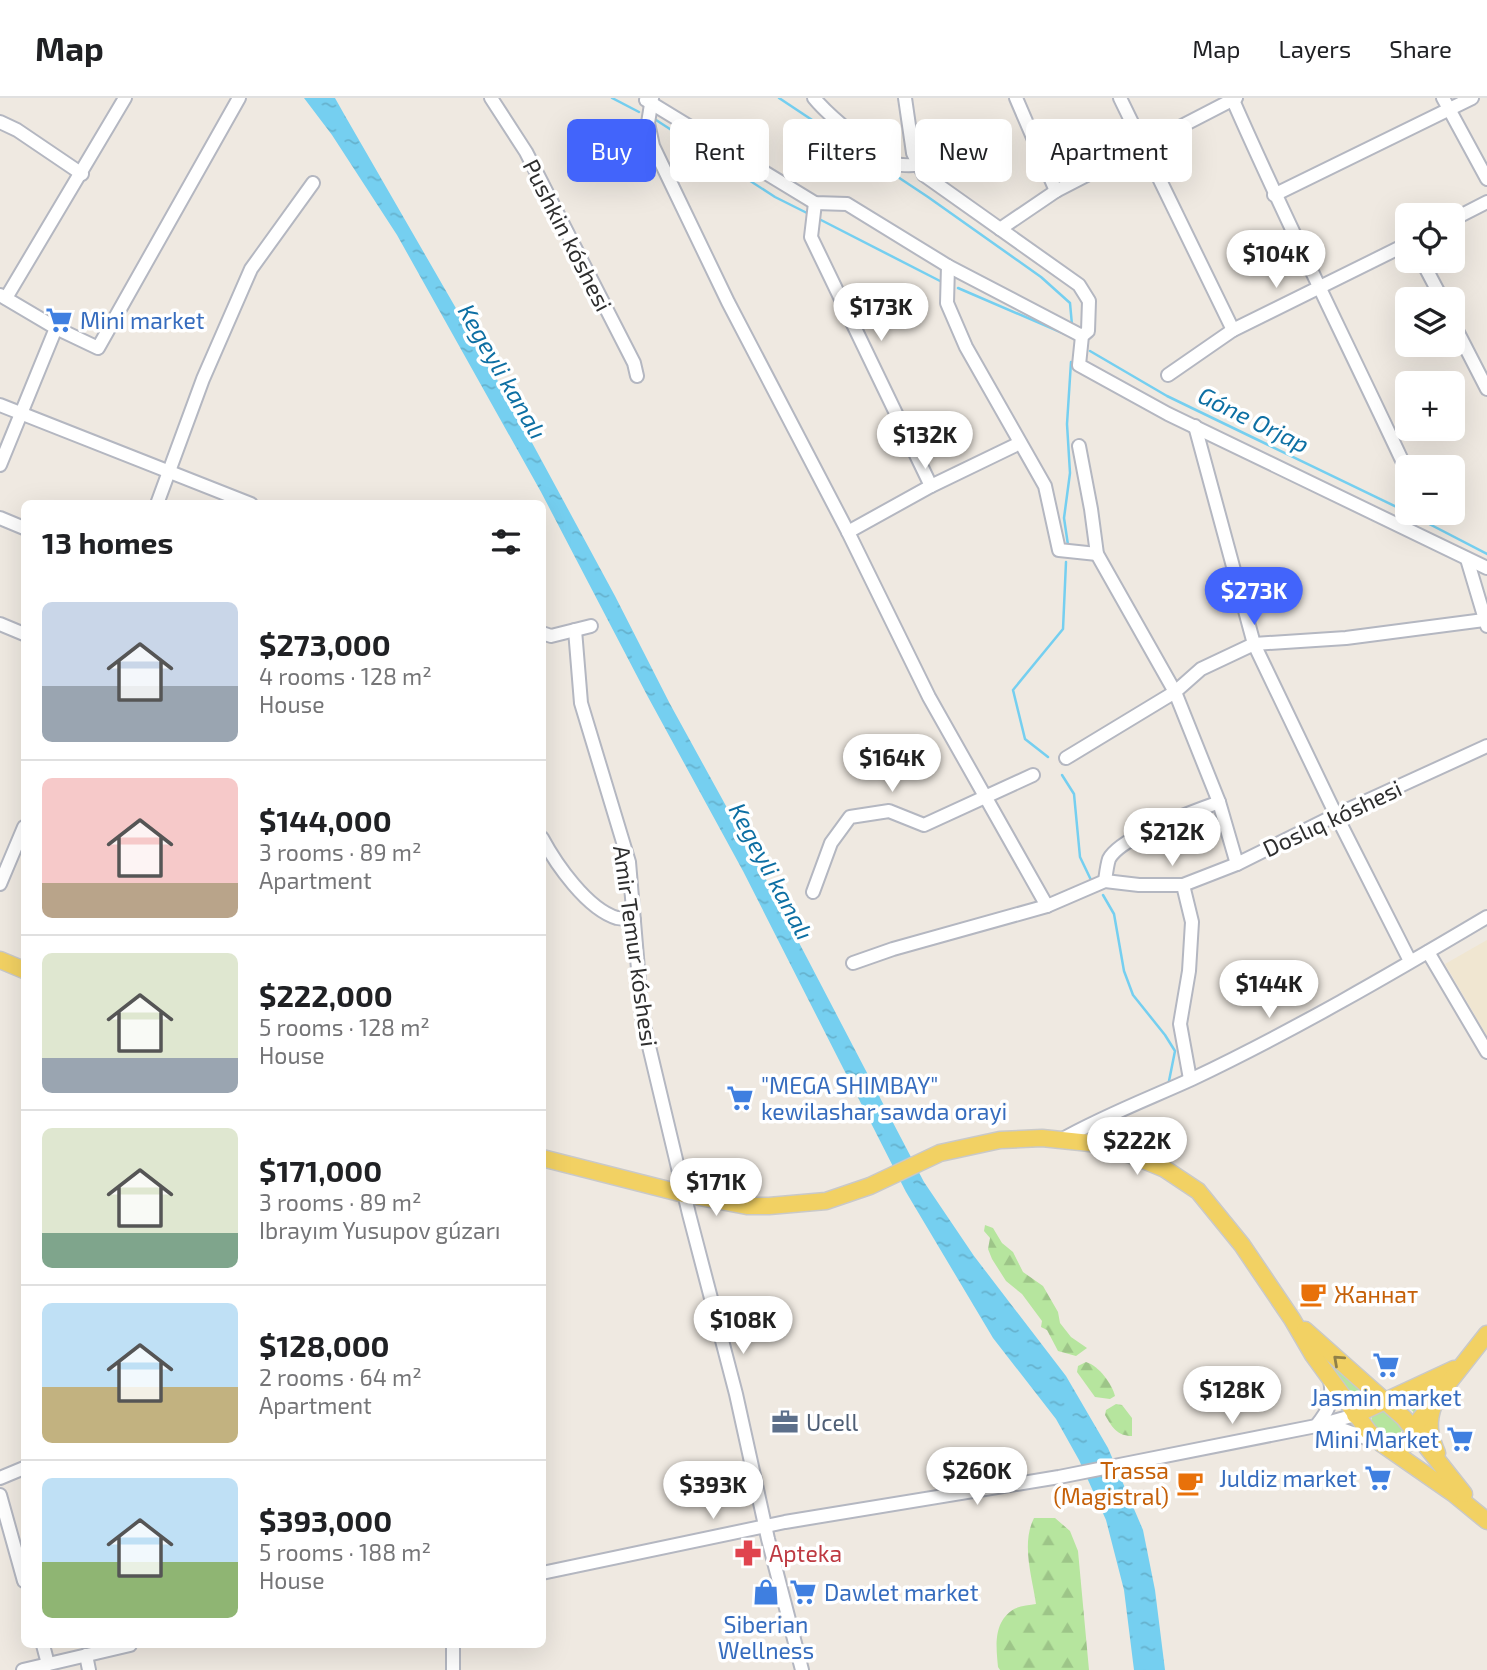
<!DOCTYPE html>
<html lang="en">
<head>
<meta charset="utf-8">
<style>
	body { margin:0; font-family:"Exo 2",sans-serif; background:#f6f6f6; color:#202124; height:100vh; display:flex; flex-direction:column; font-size:26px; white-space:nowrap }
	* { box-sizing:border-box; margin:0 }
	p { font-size:23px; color:#757577 }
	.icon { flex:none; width:38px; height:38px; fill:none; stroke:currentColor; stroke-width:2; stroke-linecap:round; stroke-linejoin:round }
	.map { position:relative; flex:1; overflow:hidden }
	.drawer { position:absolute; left:21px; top:402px; width:525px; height:1148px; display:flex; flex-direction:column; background:#fff; border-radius:10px; box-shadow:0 7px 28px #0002 }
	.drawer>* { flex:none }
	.guide { position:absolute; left:567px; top:21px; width:665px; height:63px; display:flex; gap:14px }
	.tools { position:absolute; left:1395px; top:105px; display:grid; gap:14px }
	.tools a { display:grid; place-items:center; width:70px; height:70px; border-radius:10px; background:#fff; box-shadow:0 7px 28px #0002; font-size:35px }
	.price { position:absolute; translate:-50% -60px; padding:0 16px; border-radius:24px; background:#fff; color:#222; font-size:23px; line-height:46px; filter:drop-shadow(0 2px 4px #0008) }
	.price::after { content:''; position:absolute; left:50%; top:42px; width:21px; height:16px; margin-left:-10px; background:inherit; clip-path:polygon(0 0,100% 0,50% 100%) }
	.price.selected { background:#4264fb; color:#fff }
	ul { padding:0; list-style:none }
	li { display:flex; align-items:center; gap:21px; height:175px; padding:0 21px }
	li+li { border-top:2px solid #e0e0e0 }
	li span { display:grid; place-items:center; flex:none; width:196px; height:140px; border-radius:10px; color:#555 }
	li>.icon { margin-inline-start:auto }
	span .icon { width:84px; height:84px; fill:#fffc; stroke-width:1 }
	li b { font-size:30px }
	h2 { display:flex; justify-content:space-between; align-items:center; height:84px; padding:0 21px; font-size:30px }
	.tag { padding:0 24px; border-radius:10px; background:#fff; box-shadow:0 7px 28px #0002; font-size:24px; line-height:63px }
	.tag.selected { background:#4264fb; color:#fff }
	header { display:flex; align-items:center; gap:42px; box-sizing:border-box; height:98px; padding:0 35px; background:#fff; border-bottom:2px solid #e0e0e0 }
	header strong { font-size:33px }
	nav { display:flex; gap:38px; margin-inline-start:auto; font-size:24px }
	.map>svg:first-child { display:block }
	.education { fill:#f0e6d1 }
	.grass { fill:#b6e59e }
	.forest { fill:url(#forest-firs) }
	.water { fill:url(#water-ripples) }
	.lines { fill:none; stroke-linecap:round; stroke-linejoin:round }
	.stream { stroke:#75cff0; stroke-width:2.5 }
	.minor-casing { stroke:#b4b7c1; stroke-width:16 }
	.major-casing { stroke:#c9c9c9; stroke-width:19 }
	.minor { stroke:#fff; stroke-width:12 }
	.major { stroke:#f2d163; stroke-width:16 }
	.oneway { stroke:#908048 }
	.labels { text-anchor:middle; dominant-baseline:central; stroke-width:7; stroke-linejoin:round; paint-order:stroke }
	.street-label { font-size:23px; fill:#2e2e2e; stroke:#fff }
	.shop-label { font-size:23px; fill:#366cbe; stroke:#fff; text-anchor:start }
	.food-label { font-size:23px; fill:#c56008; stroke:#fff; text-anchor:start }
	.service-label { font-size:23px; fill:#4e5e75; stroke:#fff; text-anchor:start }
	.health-label { font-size:23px; fill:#be3a42; stroke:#fff; text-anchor:start }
	.water-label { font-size:24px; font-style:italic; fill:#0d6fa3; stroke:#fff }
</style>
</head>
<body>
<header>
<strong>Map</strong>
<nav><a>Map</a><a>Layers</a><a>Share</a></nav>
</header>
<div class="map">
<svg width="1487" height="1572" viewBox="0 0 1487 1572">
	<defs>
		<pattern id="forest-firs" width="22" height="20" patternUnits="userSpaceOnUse" patternTransform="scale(1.75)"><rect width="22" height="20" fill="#b6e59e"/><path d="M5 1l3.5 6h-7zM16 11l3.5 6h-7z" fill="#9dc588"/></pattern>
		<pattern id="water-ripples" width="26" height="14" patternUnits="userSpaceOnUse" patternTransform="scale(1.75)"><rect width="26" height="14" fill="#75cff0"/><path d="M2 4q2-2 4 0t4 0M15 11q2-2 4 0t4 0" fill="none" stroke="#66b2ce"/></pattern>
	</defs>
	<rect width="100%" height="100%" fill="#efe9e1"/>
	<!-- education -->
	<path class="education" d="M1487 842V938L1445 866Z"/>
	<!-- grass -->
	<g class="grass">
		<path d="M1317 1255 1367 1298 1352 1307Z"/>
		<path d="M1438 1285 1416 1316 1401 1303Z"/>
		<path d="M1384 1311 1401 1326 1402 1332 1397 1342H1388L1371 1328 1372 1315Z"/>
	</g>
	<!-- forest -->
	<g class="forest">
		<path d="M985 1127 993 1130 1002 1145 1013 1154 1023 1174 1043 1188 1058 1214 1060 1225 1071 1239 1087 1250 1076 1258 1058 1253 1047 1232 1041 1229 1042 1223 1022 1196 1006 1183 992 1161 988 1151 990 1140 984 1133Z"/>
		<path d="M1086 1264C1099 1268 1112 1286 1115 1298L1110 1301 1095 1299 1077 1274 1078 1268Z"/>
		<path d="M1116 1306 1122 1307 1132 1320V1338C1117 1338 1112 1329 1105 1317L1106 1312Z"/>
		<path d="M1034 1420H1055L1070 1433 1078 1453 1089 1572H1000L998 1569C996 1548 993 1524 1014 1511 1020 1508 1029 1507 1036 1506 1032 1478 1021 1446 1034 1420Z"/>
	</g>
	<!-- water -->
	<path class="water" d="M304 0H335L344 16 510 304 615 498 670 606 759 768 924 1084 974 1158 1066 1278 1108 1350 1143 1432 1155 1492 1165 1572H1134L1124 1492 1106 1422 1079 1362 1056 1321 993 1240 906 1094 743 773 648 599 541 394 397 137 332 37Z"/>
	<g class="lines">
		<!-- stream -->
		<g class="stream">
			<path d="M612 0 639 14"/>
			<path d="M779 0 928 99 1041 179 1070 205 1072 227"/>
			<path d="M656 22 775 99 807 115"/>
			<path d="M821 122 942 184"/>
			<path d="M958 190 1065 236"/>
			<path d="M1090 253 1167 298 1407 414"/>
			<path d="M1408 415 1487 456"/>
			<path d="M1068 447 1064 420 1070 375 1067 326 1071 264"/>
			<path d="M1048 659 1025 641 1013 592 1063 531 1066 464"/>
			<path d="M1062 677 1074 696 1080 759 1091 782"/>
			<path d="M1103 797 1114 816 1124 873 1133 897 1165 937 1175 953 1169 983"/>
		</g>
		<!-- minor casing -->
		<g class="minor-casing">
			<g id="minor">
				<path d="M491 0 526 54 634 265 637 278"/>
				<path d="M652 0 648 25 653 48 728 204 848 434 929 599 1047 808"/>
				<path d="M814 0C828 17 876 58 897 66 903 68 912 67 919 67"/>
				<path d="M905 0 913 55 924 77 1079 187 1089 203 1088 233 1082 238 1079 267 1168 316 1487 470"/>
				<path d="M1016 0 1056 93"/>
				<path d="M1120 0 1233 232"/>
				<path d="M1232 0C1287 126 1349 249 1407 373"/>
				<path d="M1443 0 1487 81"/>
				<path d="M646 2 815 105 847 106 948 168 1082 238"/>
				<path d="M0 24 17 32 82 76"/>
				<path d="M1274 97 1472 0"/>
				<path d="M815 105 811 139 931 388"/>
				<path d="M1452 122 1487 104"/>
				<path d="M1000 131 1056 93 1236 0"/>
				<path d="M1422 163 1442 201"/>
				<path d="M948 168 947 205 966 249 1045 388 1059 452 1097 456"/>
				<path d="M0 197 56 230 98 250 239 0"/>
				<path d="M6 200 125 0"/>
				<path d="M1452 223 1487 291"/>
				<path d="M1168 277 1233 232 1407 146"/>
				<path d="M0 307 251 406"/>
				<path d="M1195 328 1254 546 1336 717 1410 863"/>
				<path d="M1079 348 1091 411 1097 456 1175 594 1219 704 1237 766"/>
				<path d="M0 367 56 230"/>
				<path d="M157 406 203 281 251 171 313 85"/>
				<path d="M0 420 24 430"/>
				<path d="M848 434 931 388 1020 345"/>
				<path d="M1467 461 1487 528"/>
				<path d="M0 526 24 536"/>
				<path d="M575 532 581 605 629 764 642 919 689 1116 736 1296 768 1441 802 1572"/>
				<path d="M542 535 551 538 591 528"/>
				<path d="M1066 660 1175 594 1201 571 1254 546 1346 540 1484 522"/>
				<path d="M542 740C556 766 587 811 617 820 622 821 628 821 634 822"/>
				<path d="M1105 783C1106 776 1107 767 1109 761 1121 738 1194 714 1219 704"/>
				<path d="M0 786 24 729"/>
				<path d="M1183 787 1192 824 1189 873 1180 926 1190 981"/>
				<path d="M813 794 831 745 850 719 889 713 924 727 1033 677"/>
				<path d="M1428 854 1487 954"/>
				<path d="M853 865 893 851 1047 808 1105 783 1139 787H1183L1237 766 1336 717 1487 648"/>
				<path d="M1061 1042C1103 1018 1148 1001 1192 981 1293 933 1391 876 1487 819"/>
				<path d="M1316 1328C1329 1312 1334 1302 1330 1282"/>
				<path d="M1323 1329 1341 1331 1377 1344"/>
				<path d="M0 1380 24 1370"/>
				<path d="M0 1397 24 1483"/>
				<path d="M542 1475 785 1424 1059 1379 1316 1328 1355 1317"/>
				<path d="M43 1547 48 1566"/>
				<path d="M86 1557 89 1572"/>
				<path d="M23 1572 130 1547"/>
				<path d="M453 1572V1547"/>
			</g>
		</g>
		<!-- major casing -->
		<g class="major-casing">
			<g id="major">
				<path d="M0 862 24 872"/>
				<path d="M542 1060 684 1096 747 1108H769L826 1103 870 1088 940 1055 1000 1042 1042 1040 1090 1045 1131 1057 1165 1071 1198 1093 1242 1147 1292 1221 1313 1257 1369 1334 1382 1346 1454 1396 1487 1423"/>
				<path d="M1305 1232 1404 1320 1464 1396"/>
				<path d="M1434 1306C1427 1324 1429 1337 1437 1355"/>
				<path d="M1355 1317 1454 1271"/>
				<path d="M1392 1352C1406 1350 1411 1344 1413 1330L1487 1236"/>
			</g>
		</g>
		<!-- minor -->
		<use href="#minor" class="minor"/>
		<!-- major -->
		<use href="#major" class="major"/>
	</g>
	<!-- one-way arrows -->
	<defs><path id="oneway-chevron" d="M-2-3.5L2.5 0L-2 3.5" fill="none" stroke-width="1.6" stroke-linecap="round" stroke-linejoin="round" transform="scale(1.75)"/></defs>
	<use class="oneway" href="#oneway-chevron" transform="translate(1338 1262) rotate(-138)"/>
	<!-- icons -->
	<defs>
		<g id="supermarket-bare" transform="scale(2.1)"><path d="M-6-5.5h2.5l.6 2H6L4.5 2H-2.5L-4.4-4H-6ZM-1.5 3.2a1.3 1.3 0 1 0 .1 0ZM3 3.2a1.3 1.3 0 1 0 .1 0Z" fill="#3f7fe0" stroke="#fff" stroke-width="2.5" paint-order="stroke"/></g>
		<g id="cafe-bare" transform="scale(2.1)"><path d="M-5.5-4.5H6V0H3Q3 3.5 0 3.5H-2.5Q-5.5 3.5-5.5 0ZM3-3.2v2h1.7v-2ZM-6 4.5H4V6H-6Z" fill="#e8710a" stroke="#fff" stroke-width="2.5" paint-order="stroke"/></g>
		<g id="office-bare" transform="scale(2.1)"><path d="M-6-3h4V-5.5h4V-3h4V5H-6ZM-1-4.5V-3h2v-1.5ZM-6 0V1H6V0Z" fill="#5c6f8a" stroke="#fff" stroke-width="2.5" paint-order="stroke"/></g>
		<g id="pharmacy-bare" transform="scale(2.1)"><path d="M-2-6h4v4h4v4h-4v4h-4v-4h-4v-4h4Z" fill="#e0444e" stroke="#fff" stroke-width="2.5" paint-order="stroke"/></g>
		<g id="shop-bare" transform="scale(2.1)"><path d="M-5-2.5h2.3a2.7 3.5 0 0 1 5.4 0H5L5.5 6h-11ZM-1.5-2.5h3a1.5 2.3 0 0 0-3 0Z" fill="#3f7fe0" stroke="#fff" stroke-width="2.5" paint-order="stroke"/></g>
	</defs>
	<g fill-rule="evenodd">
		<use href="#supermarket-bare" x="59" y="222"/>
		<use href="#supermarket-bare" x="740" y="1000"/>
		<use href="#cafe-bare" x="1313" y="1196"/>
		<use href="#supermarket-bare" x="1386" y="1267"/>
		<use href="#office-bare" x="785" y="1324"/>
		<use href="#supermarket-bare" x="1460" y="1341"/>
		<use href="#supermarket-bare" x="1378" y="1380"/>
		<use href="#cafe-bare" x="1190" y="1385"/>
		<use href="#pharmacy-bare" x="748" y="1455"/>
		<use href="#shop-bare" x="766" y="1494"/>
		<use href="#supermarket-bare" x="803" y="1494"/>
	</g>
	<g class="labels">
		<!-- street labels -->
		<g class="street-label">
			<text transform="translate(568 137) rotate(63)">Pushkin kóshesi</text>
			<text transform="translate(1332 720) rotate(-25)">Doslıq kóshesi</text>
			<text transform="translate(636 848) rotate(82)">Amir Temur kóshesi</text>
		</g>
		<!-- shop labels -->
		<g class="shop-label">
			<text x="80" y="222">Mini market</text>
			<text x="761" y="987">"MEGA SHIMBAY"<tspan x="761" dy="26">kewilashar sawda orayi</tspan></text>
			<text x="1386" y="1299" text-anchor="middle">Jasmin market</text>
			<text x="1439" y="1341" text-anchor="end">Mini Market</text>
			<text x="1357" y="1380" text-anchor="end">Juldiz market</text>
			<text x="824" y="1494">Dawlet market</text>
			<text x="766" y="1526" text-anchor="middle">Siberian<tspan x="766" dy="26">Wellness</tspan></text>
		</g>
		<!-- food labels -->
		<g class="food-label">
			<text x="1334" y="1196">Жаннат</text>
			<text x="1169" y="1372" text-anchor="end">Trassa<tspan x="1169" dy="26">(Magistral)</tspan></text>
		</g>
		<!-- service labels -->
		<g class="service-label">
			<text x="806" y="1324">Ucell</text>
		</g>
		<!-- health labels -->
		<g class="health-label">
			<text x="769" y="1455">Apteka</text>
		</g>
		<!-- water labels -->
		<g class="water-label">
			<text transform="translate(503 273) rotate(60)">Kegeyli kanalı</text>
			<text transform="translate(1254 321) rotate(26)">Góne Orjap</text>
			<text transform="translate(772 773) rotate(62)">Kegeyli kanalı</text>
		</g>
	</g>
</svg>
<div class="tools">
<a><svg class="icon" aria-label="locate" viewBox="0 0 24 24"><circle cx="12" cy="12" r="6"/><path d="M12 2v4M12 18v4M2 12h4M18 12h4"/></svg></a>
<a><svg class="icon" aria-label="layers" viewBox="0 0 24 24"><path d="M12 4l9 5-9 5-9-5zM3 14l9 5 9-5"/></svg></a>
<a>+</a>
<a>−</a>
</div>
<b class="price" style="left:1276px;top:192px">$104K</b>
<b class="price" style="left:881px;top:245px">$173K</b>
<b class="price" style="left:925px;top:373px">$132K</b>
<b class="price selected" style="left:1254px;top:529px">$273K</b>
<b class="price" style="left:892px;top:696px">$164K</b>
<b class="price" style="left:1172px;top:770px">$212K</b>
<b class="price" style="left:1269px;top:922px">$144K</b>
<b class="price" style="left:1137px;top:1079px">$222K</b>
<b class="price" style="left:716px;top:1120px">$171K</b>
<b class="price" style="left:743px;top:1258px">$108K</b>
<b class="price" style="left:1232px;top:1328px">$128K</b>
<b class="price" style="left:977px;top:1409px">$260K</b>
<b class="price" style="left:713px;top:1423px">$393K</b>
<div class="guide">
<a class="tag selected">Buy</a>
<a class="tag">Rent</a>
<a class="tag">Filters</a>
<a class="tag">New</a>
<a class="tag">Apartment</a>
</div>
<section class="drawer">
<h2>13 homes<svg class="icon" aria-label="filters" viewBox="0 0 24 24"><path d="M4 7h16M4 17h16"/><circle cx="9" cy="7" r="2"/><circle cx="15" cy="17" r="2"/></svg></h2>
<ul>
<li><span style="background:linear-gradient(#c9d6e8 60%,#9aa5b1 0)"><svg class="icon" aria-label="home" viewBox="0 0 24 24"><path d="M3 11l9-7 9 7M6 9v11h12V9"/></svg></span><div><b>$273,000</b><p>4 rooms · 128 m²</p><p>House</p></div></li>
<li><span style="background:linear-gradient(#f6c9c9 75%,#b9a48a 0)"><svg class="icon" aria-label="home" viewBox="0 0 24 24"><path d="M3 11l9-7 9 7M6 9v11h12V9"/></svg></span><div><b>$144,000</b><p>3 rooms · 89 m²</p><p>Apartment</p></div></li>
<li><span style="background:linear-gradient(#dfe7d0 75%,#9aa5b1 0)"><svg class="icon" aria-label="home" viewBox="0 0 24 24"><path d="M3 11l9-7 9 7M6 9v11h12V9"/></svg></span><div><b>$222,000</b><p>5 rooms · 128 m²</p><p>House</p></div></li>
<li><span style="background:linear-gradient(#dfe7d0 75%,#7fa58c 0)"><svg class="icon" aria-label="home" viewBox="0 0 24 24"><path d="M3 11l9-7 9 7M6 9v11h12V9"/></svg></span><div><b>$171,000</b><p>3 rooms · 89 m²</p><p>Ibrayım Yusupov gúzarı</p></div></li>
<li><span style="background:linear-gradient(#bfe0f5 60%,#c2b280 0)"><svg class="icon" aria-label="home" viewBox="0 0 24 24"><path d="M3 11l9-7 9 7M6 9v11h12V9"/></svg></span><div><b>$128,000</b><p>2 rooms · 64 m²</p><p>Apartment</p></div></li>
<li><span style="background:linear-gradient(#bfe0f5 60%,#8fb573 0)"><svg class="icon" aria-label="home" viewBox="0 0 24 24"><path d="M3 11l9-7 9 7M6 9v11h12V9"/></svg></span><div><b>$393,000</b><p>5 rooms · 188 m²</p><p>House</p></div></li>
</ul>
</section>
</div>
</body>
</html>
